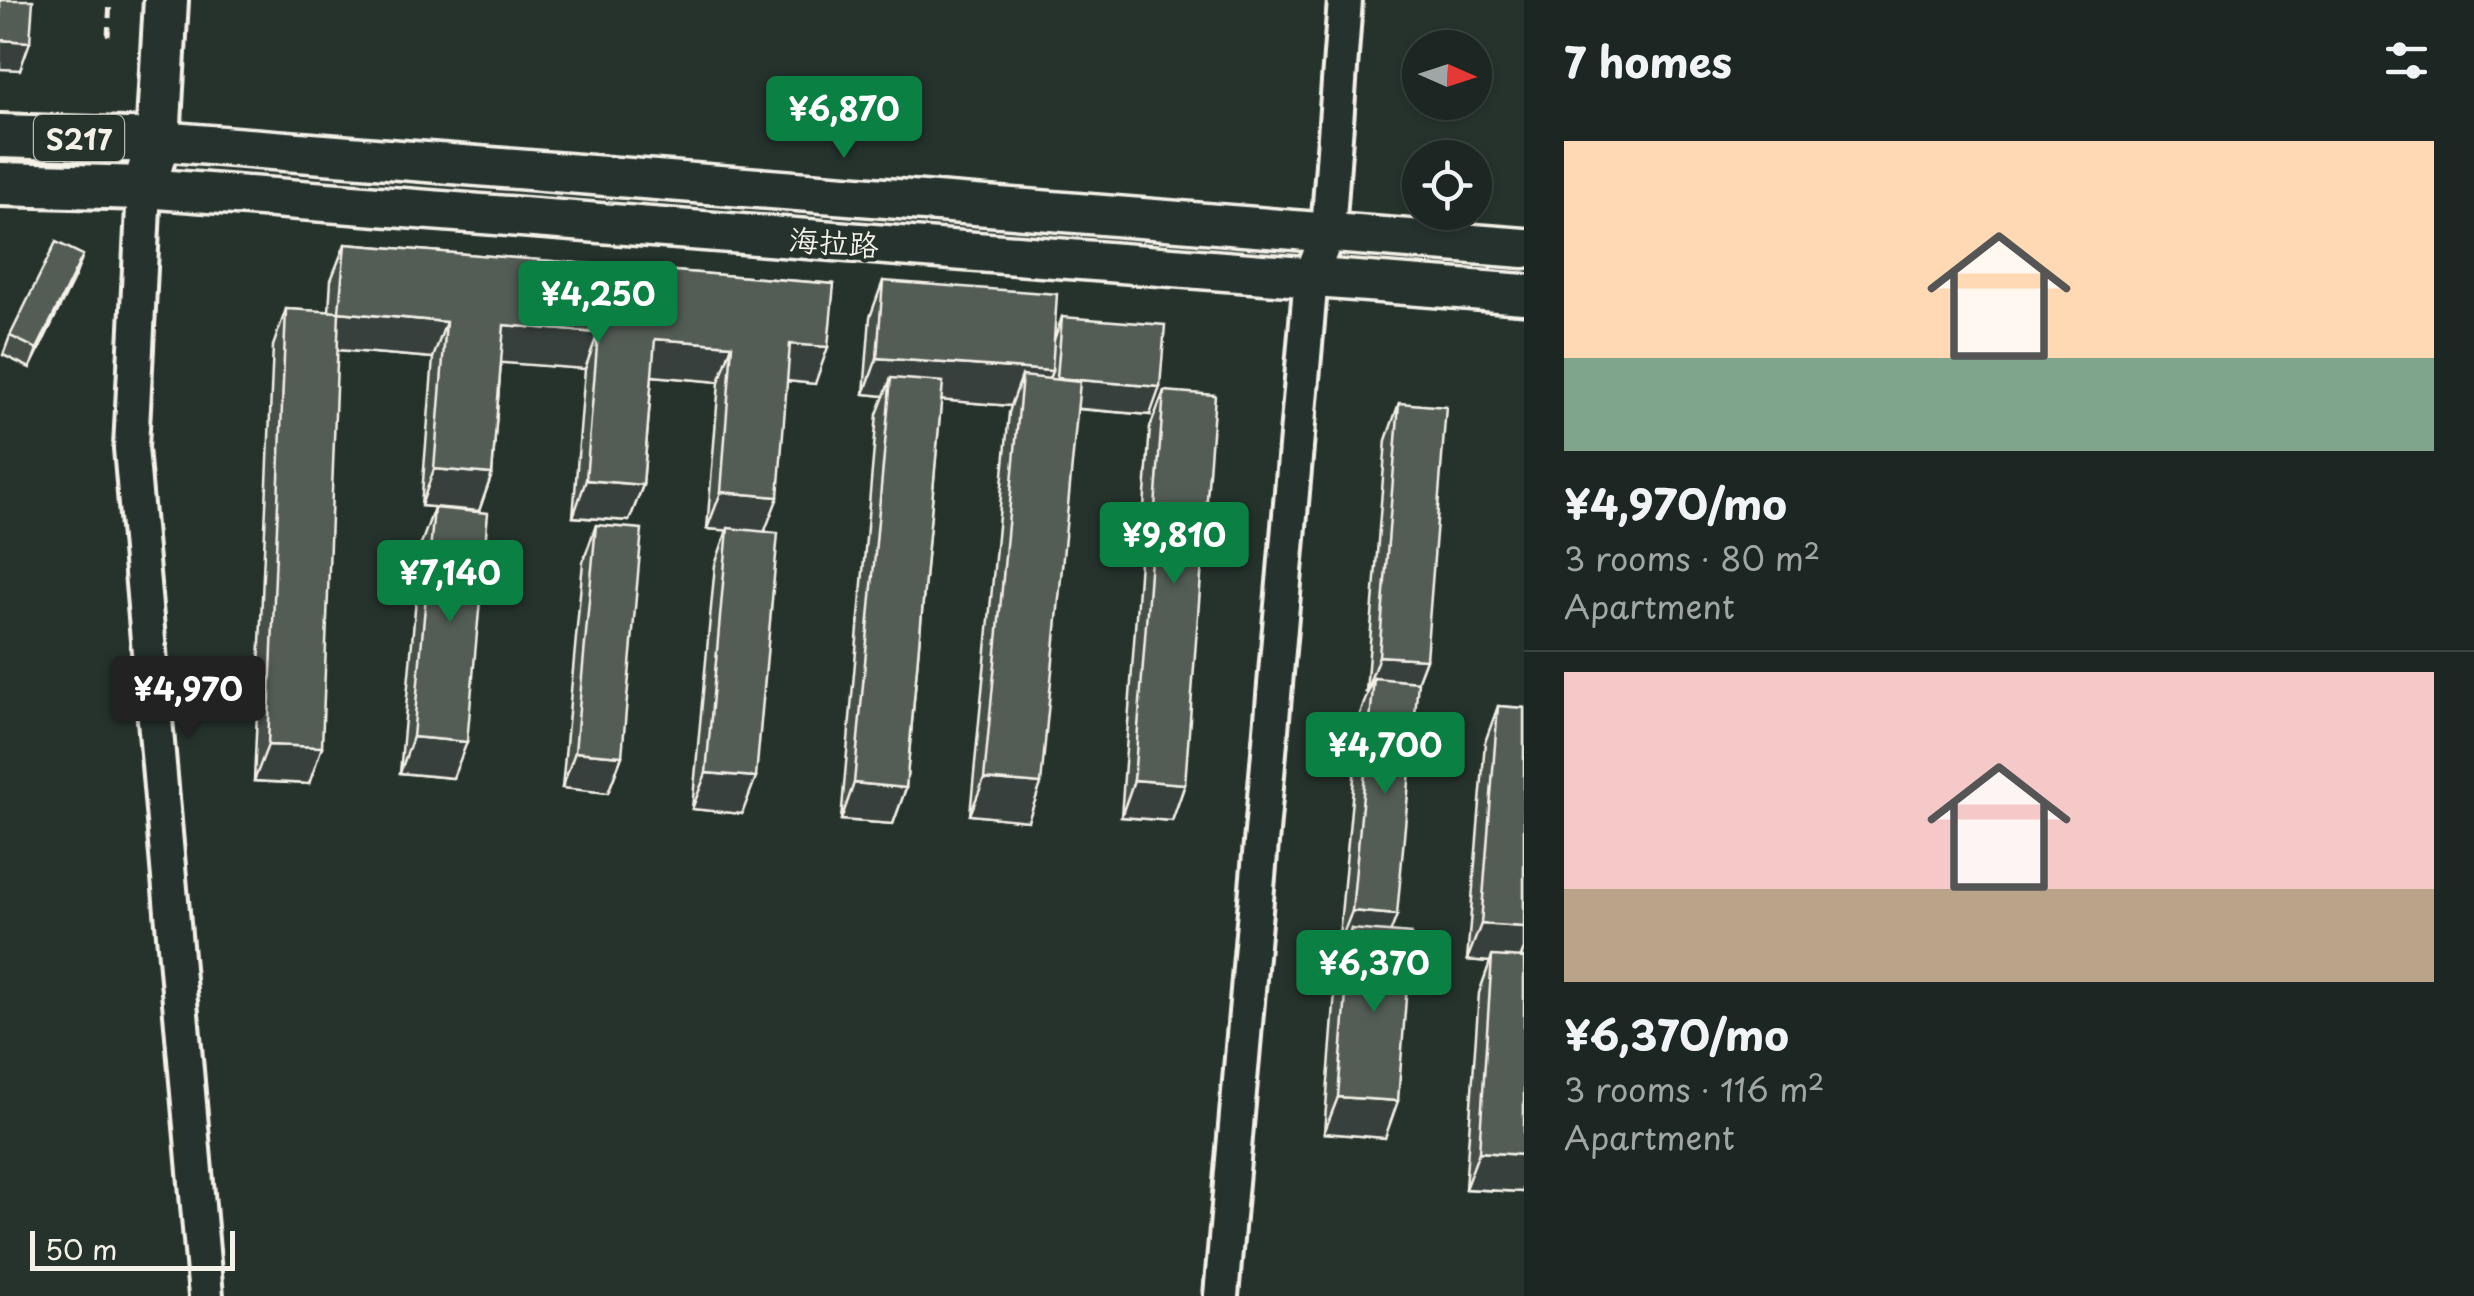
<!DOCTYPE html>
<html lang="en">
<head>
<meta charset="utf-8">
<style>
	body { margin:0; font-family:"Playpen Sans","LXGW WenKai TC",sans-serif; background:#252e2a; color:#f1f3f6; height:100vh; display:flex; flex-direction:column; font-size:38px; white-space:nowrap }
	* { box-sizing:border-box; margin:0 }
	p { font-size:32px; color:#a0a5a5 }
	.icon { flex:none; width:55px; height:55px; fill:none; stroke:currentColor; stroke-width:2; stroke-linecap:round; stroke-linejoin:round }
	.map { position:relative; flex:1; overflow:hidden }
	.side { display:flex; flex-direction:column; background:#1c2622; width:950px }
	.side>* { flex:none }
	.needle { width:65px; rotate:93deg }
	.fabs { position:absolute; left:1402px; top:30px; display:grid; gap:20px }
	.fabs a { display:grid; place-items:center; width:90px; height:90px; border-radius:50%; background:#1c2622; box-shadow:0 2px 8px #0004,0 0 0 2px #3a4340; font-size:50px }
	.scale { position:absolute; left:30px; bottom:25px; width:205px; box-sizing:border-box; padding-left:10px; border:5px solid #f4f1e8; border-top:0; font-size:28px; line-height:35px; white-space:nowrap; color:#f4f1e8; -webkit-text-stroke:8px #26332d; paint-order:stroke }
	.price { position:absolute; translate:-50% -85px; padding:0 22px; border-radius:10px; background:#0b8043; color:#fff; font-size:32px; line-height:65px; filter:drop-shadow(0 2px 5px #0008) }
	.price::after { content:''; position:absolute; left:50%; top:60px; width:30px; height:22px; margin-left:-15px; background:inherit; clip-path:polygon(0 0,100% 0,50% 100%) }
	.price.on { background:#222; color:#fff }
	ul { padding:0; list-style:none }
	li { display:grid; align-content:center; gap:20px; height:530px; padding:0 40px }
	li+li { border-top:2px solid #3a4340 }
	li span { display:grid; place-items:center; height:310px; border-radius:0px; color:#555 }
	li>.icon { margin-inline-start:auto }
	span .icon { width:180px; height:180px; fill:#fffc; stroke-width:1 }
	li b { font-size:42px }
	h2 { display:flex; justify-content:space-between; align-items:center; height:120px; padding:0 40px; font-size:42px }
	main { display:flex; flex:1; min-height:0 }
	.map>svg:first-child { display:block }
	.lines { fill:none; stroke-linecap:round; stroke-linejoin:round }
	.tertiary-casing { stroke:#f4f1e8; stroke-width:40 }
	.secondary-casing { stroke:#f4f1e8; stroke-width:45 }
	.primary-casing { stroke:#f4f1e8; stroke-width:50 }
	.path { stroke:#f4f1e8; stroke-width:5; stroke-dasharray:10 8; stroke-linecap:butt }
	.tertiary { stroke:#26332d; stroke-width:32 }
	.secondary { stroke:#26332d; stroke-width:38 }
	.primary { stroke:#26332d; stroke-width:42 }
	.wall { fill:#474f49; stroke:#f4f1e8; stroke-width:2.5 }
	.shaded-wall { fill:#39403c; stroke:#f4f1e8; stroke-width:2.5 }
	.building { fill:#525c55; stroke:#f4f1e8; stroke-width:2.5 }
	.labels { text-anchor:middle; dominant-baseline:central; stroke-width:8; stroke-linejoin:round; paint-order:stroke }
	.shield { fill:#26332d; stroke:#b6b8b0; stroke-width:2.5 }
	.shield-label { font-size:28px; font-weight:bold; fill:#f4f1e8 }
	.street-label { font-size:30px; fill:#f4f1e8; stroke:#26332d }
</style>
</head>
<body>
<main>
<div class="map">
<svg width="1524" height="1296" viewBox="0 0 1524 1296">
	<rect width="100%" height="100%" fill="#26332d"/>
	<filter id="ink" filterUnits="userSpaceOnUse"><feTurbulence type="fractalNoise" baseFrequency=".01" numOctaves="2"/><feDisplacementMap in="SourceGraphic" scale="20" xChannelSelector="R" yChannelSelector="G"/><feConvolveMatrix kernelMatrix="1 2 1 2 8 2 1 2 1" color-interpolation-filters="sRGB"/></filter>
	<g filter="url(#ink)">
		<g class="lines">
			<!-- tertiary casing -->
			<g class="tertiary-casing">
				<g id="tertiary">
					<path d="M144 188 131 448 206 1296"/>
					<path d="M1221 1296 1311 277 1328 232 1345 0"/>
				</g>
			</g>
			<!-- secondary casing -->
			<g class="secondary-casing">
				<g id="secondary">
					<path d="M158 141 1524 248"/>
					<path d="M144 188 1524 294"/>
				</g>
			</g>
			<!-- primary casing -->
			<g class="primary-casing">
				<g id="primary">
					<path d="M0 136 158 141"/>
					<path d="M0 184 144 188"/>
					<path d="M144 188 158 141 166 0"/>
				</g>
			</g>
			<!-- path -->
			<path class="path" d="M108 36 110 0"/>
			<!-- tertiary -->
			<use href="#tertiary" class="tertiary"/>
			<!-- secondary -->
			<use href="#secondary" class="secondary"/>
			<!-- primary -->
			<use href="#primary" class="primary"/>
		</g>
		<!-- wall -->
		<g class="wall">
			<path d="M345 244 834 284 815 384 787 381 765 532 742 814 692 809 715 565 727 530 707 529 719 382 652 376 643 485 629 521 573 517 585 369 501 362 492 474 479 511 421 506 433 358 337 350 309 784 254 781 273 346 286 309 329 312 331 280Z"/>
			<path d="M76 274 30 368 3 355 10 336Z"/>
			<path d="M883 281 1054 340 1062 317 1150 415 1077 409 1028 821 970 815 1009 413 1011 406 941 400 906 788 893 824 841 820 877 414 884 396 864 394 870 317Z"/>
			<path d="M1164 391 1185 784 1172 821 1121 817 1150 427Z"/>
			<path d="M1399 403 1426 659 1417 682 1390 932 1385 1138 1324 1133 1337 966 1344 948 1338 947 1360 714 1368 692H1366L1386 440Z"/>
			<path d="M434 508 453 778 400 773 421 544Z"/>
			<path d="M596 525 622 756 608 793 562 788 583 562Z"/>
			<path d="M1498 706 1524 708V949L1521 958 1523 1192 1465 1189 1479 993 1490 962 1467 960 1485 742Z"/>
		</g>
		<!-- shaded-wall -->
		<g class="shaded-wall">
			<path d="M0 40 30 42 20 70 0 69Z"/>
			<path d="M83 255 76 274 30 368 37 349Z"/>
			<path d="M339 312 446 322 433 358 326 349Z"/>
			<path d="M504 325 598 333 585 369 491 362Z"/>
			<path d="M655 339 732 345 719 382 641 375Z"/>
			<path d="M790 344 828 347 815 384 777 380Z"/>
			<path d="M877 358 1052 371 1038 408 1022 376 1011 406 889 396 891 378 884 396 864 394Z"/>
			<path d="M1057 378 1160 387 1150 415 1047 406Z"/>
			<path d="M434 469 492 474 479 511 421 506Z"/>
			<path d="M586 480 643 485 629 521 573 517Z"/>
			<path d="M721 492 778 497 764 533 707 529Z"/>
			<path d="M1379 656 1426 659 1412 696 1374 678 1368 692H1366Z"/>
			<path d="M413 737 467 742 453 778 400 773Z"/>
			<path d="M268 745 322 747 309 784 254 781Z"/>
			<path d="M575 752 622 756 608 793 562 788Z"/>
			<path d="M706 773 756 777 742 814 692 809Z"/>
			<path d="M984 779 1041 784 1028 821 970 815Z"/>
			<path d="M1134 780 1185 784 1172 821 1121 817Z"/>
			<path d="M854 783 906 788 893 824 841 820Z"/>
			<path d="M1352 911 1397 915 1383 952 1351 929 1344 948 1338 947Z"/>
			<path d="M1481 924 1524 927V949L1518 964 1492 956 1490 962 1467 960Z"/>
			<path d="M1338 1097 1398 1101 1385 1138 1324 1133Z"/>
			<path d="M1479 1152 1524 1155 1523 1192 1465 1189Z"/>
		</g>
		<!-- building -->
		<g class="building">
			<path d="M0 0H33L30 42 0 40Z"/>
			<path d="M56 242 83 255 37 349 10 336Z"/>
			<path d="M345 244 834 284 828 347 790 344 778 497 721 492 732 345 655 339 643 485 586 480 598 333 504 325 492 474 434 469 446 322 339 312Z"/>
			<path d="M883 281 1057 294 1052 371 877 358Z"/>
			<path d="M286 309 339 312 322 747 268 745Z"/>
			<path d="M1062 317 1165 325 1160 387 1057 378Z"/>
			<path d="M1022 376 1080 382 1041 784 984 779Z"/>
			<path d="M891 378 943 382 906 788 854 783Z"/>
			<path d="M1164 391 1215 395 1185 784 1134 780Z"/>
			<path d="M1399 403 1446 407 1426 659 1379 656Z"/>
			<path d="M434 508 488 513 467 742 413 737Z"/>
			<path d="M596 525 642 529 622 756 575 752Z"/>
			<path d="M728 528 778 533 756 777 706 773Z"/>
			<path d="M1374 678 1418 682 1397 915 1352 911Z"/>
			<path d="M1498 706 1524 708V927L1481 924Z"/>
			<path d="M1351 929 1411 934 1398 1101 1338 1097Z"/>
			<path d="M1492 956 1524 958V1155L1479 1152Z"/>
		</g>
	</g>
	<g class="labels">
		<!-- shield labels -->
		<rect class="shield" x="34" y="115" width="90" height="46" rx="8"/>
		<g class="shield-label">
			<text x="79" y="138">S217</text>
		</g>
		<!-- street labels -->
		<g class="street-label">
			<text transform="translate(834 241) rotate(4)">海拉路</text>
		</g>
	</g>
</svg>
<div class="fabs">
<a><svg class="needle" viewBox="-14 -14 28 28"><path d="M0-13l5 13h-10z" fill="#e53935"/><path d="M0 13l5-13h-10z" fill="#a0a5a5"/></svg></a>
<a><svg class="icon" aria-label="locate" viewBox="0 0 24 24"><circle cx="12" cy="12" r="6"/><path d="M12 2v4M12 18v4M2 12h4M18 12h4"/></svg></a>
</div>
<div class="scale">50 m</div>
<b class="price" style="left:844px;top:161px">¥6,870</b>
<b class="price" style="left:598px;top:346px">¥4,250</b>
<b class="price" style="left:1174px;top:587px">¥9,810</b>
<b class="price" style="left:450px;top:625px">¥7,140</b>
<b class="price on" style="left:188px;top:741px">¥4,970</b>
<b class="price" style="left:1385px;top:797px">¥4,700</b>
<b class="price" style="left:1374px;top:1015px">¥6,370</b>
</div>
<section class="side">
<h2>7 homes<svg class="icon" aria-label="filters" viewBox="0 0 24 24"><path d="M4 7h16M4 17h16"/><circle cx="9" cy="7" r="2"/><circle cx="15" cy="17" r="2"/></svg></h2>
<ul>
<li><span style="background:linear-gradient(#ffd9b3 70%,#7fa58c 0)"><svg class="icon" aria-label="home" viewBox="0 0 24 24"><path d="M3 11l9-7 9 7M6 9v11h12V9"/></svg></span><div><b>¥4,970/mo</b><p>3 rooms · 80 m²</p><p>Apartment</p></div></li>
<li><span style="background:linear-gradient(#f6c9c9 70%,#b9a48a 0)"><svg class="icon" aria-label="home" viewBox="0 0 24 24"><path d="M3 11l9-7 9 7M6 9v11h12V9"/></svg></span><div><b>¥6,370/mo</b><p>3 rooms · 116 m²</p><p>Apartment</p></div></li>
</ul>
</section>
</main>
</body>
</html>
